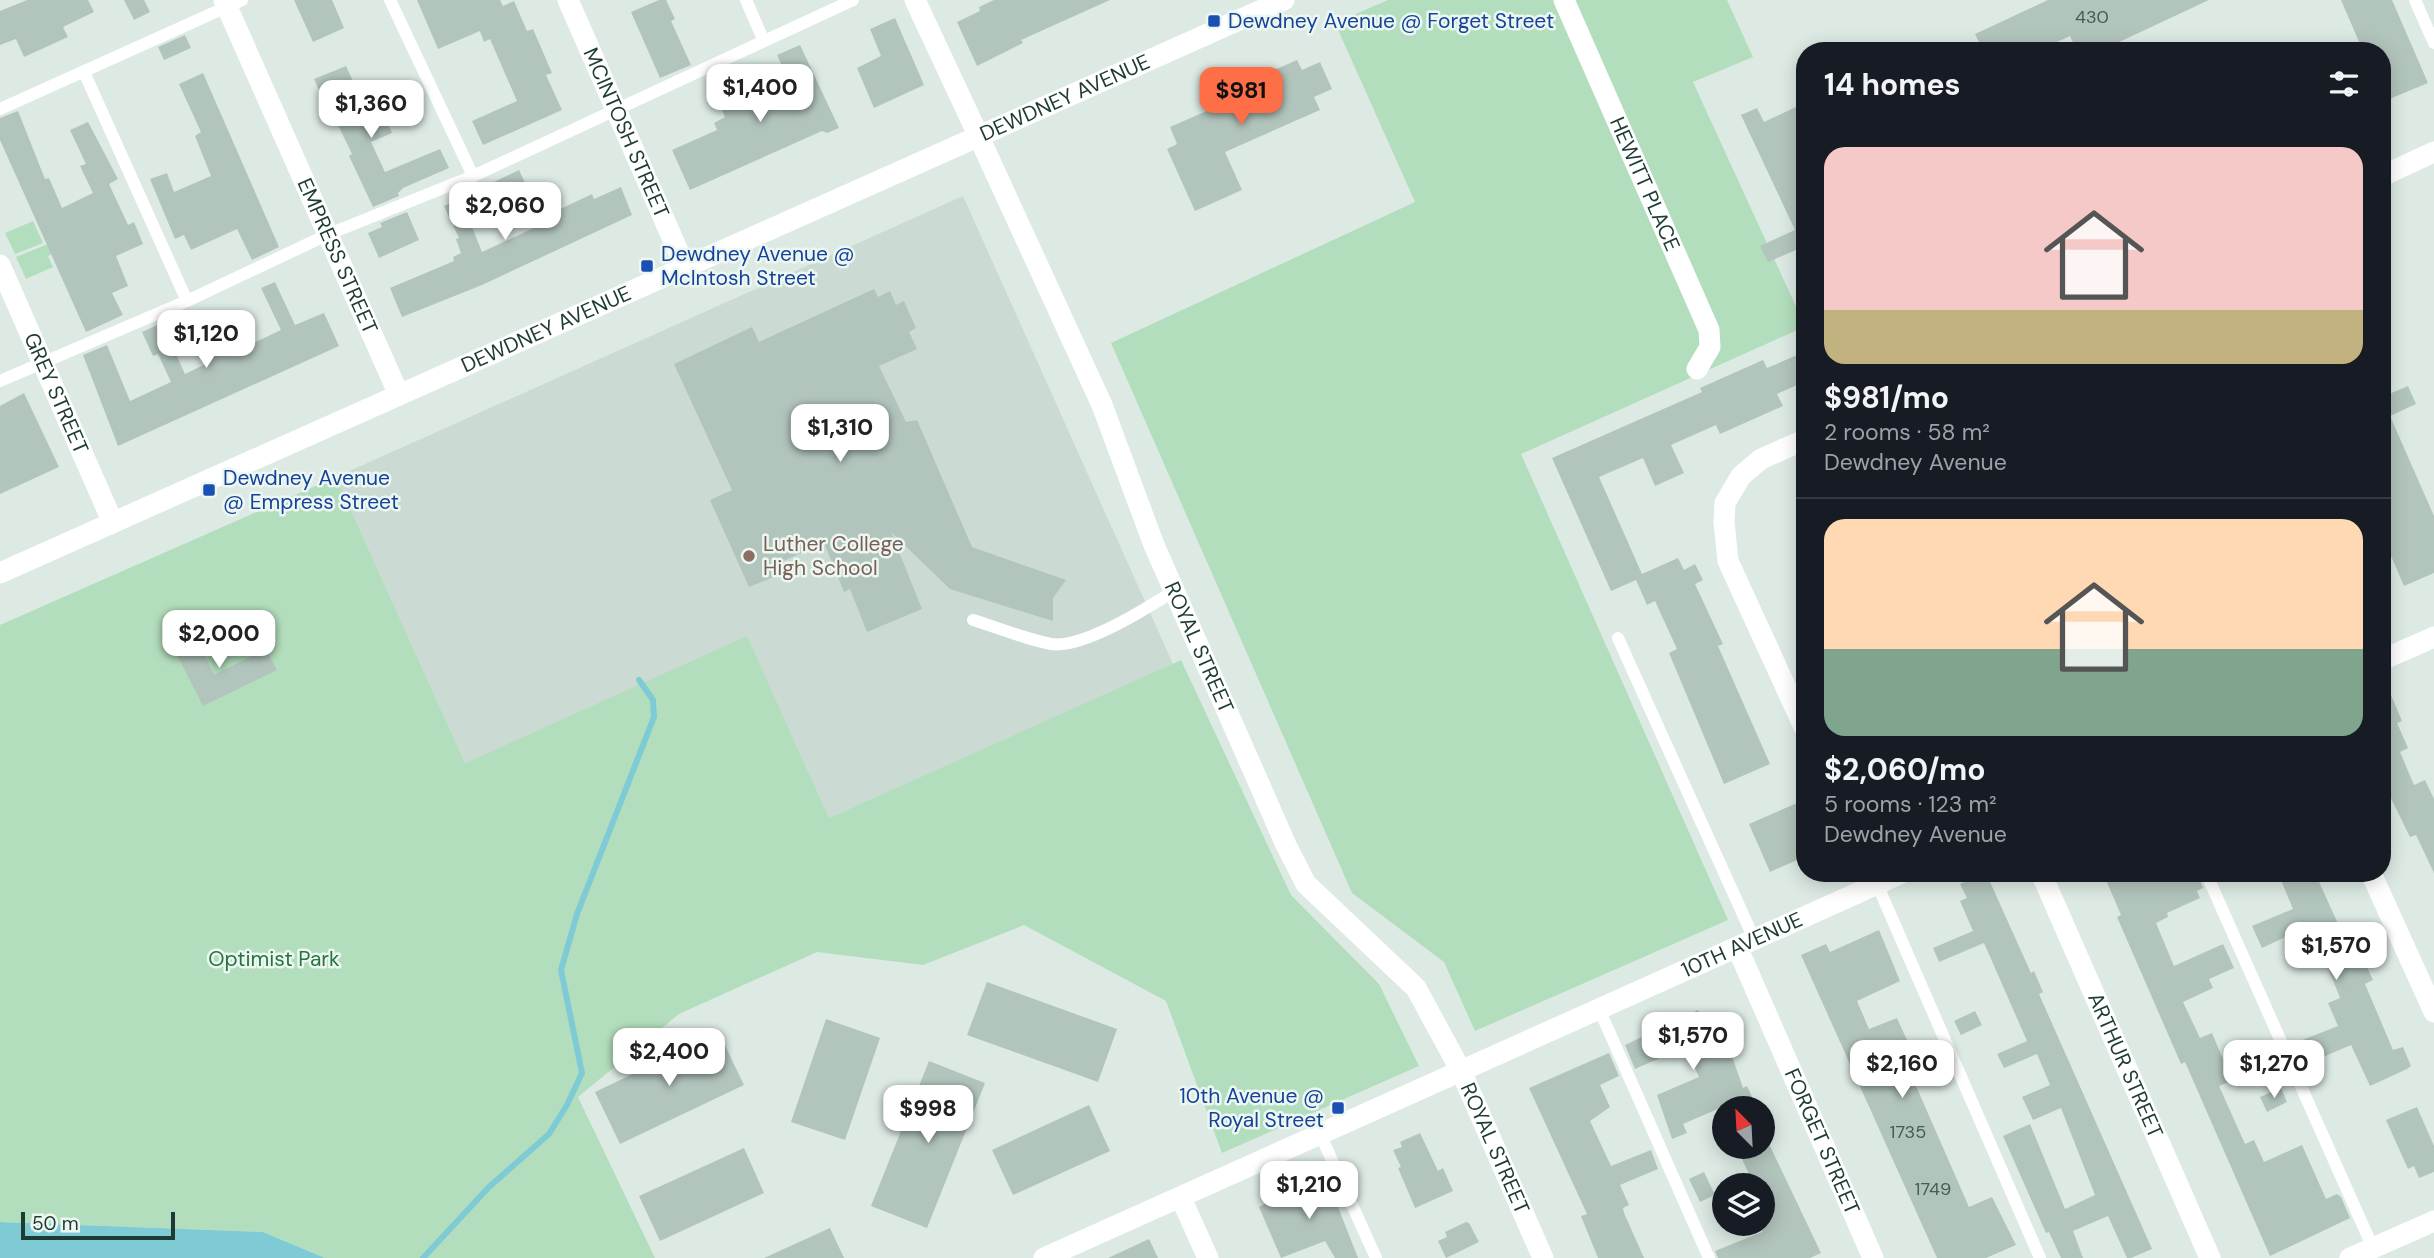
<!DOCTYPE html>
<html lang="en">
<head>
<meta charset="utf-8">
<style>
	body { margin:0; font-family:"DM Sans",sans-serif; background:#242831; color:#f1f3f6; height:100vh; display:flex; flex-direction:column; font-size:26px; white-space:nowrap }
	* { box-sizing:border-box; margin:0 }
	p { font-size:23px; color:#9ea1a6 }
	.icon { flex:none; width:38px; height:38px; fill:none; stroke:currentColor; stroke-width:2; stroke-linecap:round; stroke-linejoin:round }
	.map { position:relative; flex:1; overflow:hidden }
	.sheet { position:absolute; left:1796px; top:42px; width:595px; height:840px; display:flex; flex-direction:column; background:#171b24; border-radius:28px; box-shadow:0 4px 18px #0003 }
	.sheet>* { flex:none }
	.needle { width:46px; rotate:336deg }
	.buttons { position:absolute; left:1712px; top:1096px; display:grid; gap:14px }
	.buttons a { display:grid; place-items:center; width:63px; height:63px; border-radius:50%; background:#171b24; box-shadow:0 4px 18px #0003; font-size:35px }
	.scale { position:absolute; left:21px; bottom:18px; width:154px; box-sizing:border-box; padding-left:7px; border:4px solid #1d3b32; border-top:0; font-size:19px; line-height:24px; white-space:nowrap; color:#1d3b32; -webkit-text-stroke:5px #edf7f2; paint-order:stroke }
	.price { position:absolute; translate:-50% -60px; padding:0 16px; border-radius:14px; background:#fff; color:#222; font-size:23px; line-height:46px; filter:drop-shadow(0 2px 4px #0008) }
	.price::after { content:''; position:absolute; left:50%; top:42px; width:21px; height:16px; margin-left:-10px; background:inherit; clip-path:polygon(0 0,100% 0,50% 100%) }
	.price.active { background:#fe6e47; color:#111 }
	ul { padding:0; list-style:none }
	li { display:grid; align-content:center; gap:14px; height:371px; padding:0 28px }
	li+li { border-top:2px solid #363941 }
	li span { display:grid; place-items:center; height:217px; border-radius:21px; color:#555 }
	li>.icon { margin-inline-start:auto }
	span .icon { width:126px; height:126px; fill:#fffc; stroke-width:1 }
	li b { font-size:30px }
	h2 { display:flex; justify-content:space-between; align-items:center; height:84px; padding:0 28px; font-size:30px }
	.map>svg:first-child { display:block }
	.built { fill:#cbdad3 }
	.green { fill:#b3debd }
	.water { fill:#7fcbd5 }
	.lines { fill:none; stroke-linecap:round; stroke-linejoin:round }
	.stream { stroke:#7fcbd5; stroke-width:6 }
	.building { fill:#b2c5bd }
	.service { stroke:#fff; stroke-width:12 }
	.minor { stroke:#fff; stroke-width:21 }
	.tertiary { stroke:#fff; stroke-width:21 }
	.secondary { stroke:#fff; stroke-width:21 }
	.transit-dot { fill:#1a4fb4; stroke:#edf7f2; stroke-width:2.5 }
	.education-dot { fill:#8d6e63; stroke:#edf7f2; stroke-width:2.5 }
	.labels { text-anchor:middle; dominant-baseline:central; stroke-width:5; stroke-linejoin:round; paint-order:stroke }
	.number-label { font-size:18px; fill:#425e55 }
	.transit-label { font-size:21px; fill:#164399; stroke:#edf7f2; text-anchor:start }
	.street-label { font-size:21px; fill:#1d3b32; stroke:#edf7f2 }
	.education-label { font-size:21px; fill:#785e54; stroke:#edf7f2; text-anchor:start }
	.park-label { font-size:21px; fill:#257441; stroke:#edf7f2 }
</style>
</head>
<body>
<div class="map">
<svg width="2434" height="1258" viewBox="0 0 2434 1258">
	<rect width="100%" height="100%" fill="#ddeae4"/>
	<!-- built -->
	<path class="built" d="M963 196 1173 664 829 818 747 637 465 763 336 477Z"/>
	<!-- green -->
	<g class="green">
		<path d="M1388 0H1727L1753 57 1693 82 1804 324V327L1521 454 1728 920 1475 1031 1444 962 1352 893 1111 343 1415 202 1335 23Z"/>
		<path d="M33 221 43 243 15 254 5 233Z"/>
		<path d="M48 244 52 254 48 256 53 267 26 279 16 257Z"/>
		<path d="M336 477 465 763 747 636 829 818 1181 660 1291 895 1379 984 1419 1066 1222 1153 1166 1001 1024 925 923 965 817 952 679 1014 578 1097 655 1258H325L263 1232 0 1222V625Z"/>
	</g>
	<!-- water -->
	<path class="water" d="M0 1222 263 1232 325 1258H0Z"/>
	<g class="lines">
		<!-- stream -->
		<path class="stream" d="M423 1258 489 1187 549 1134 567 1105 582 1073 561 970 577 914 654 717 653 700 639 680"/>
	</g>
	<!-- building -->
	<g class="building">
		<path d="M27 0H88L94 12 63 27 68 37 24 57 16 39 0 45V11Z"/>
		<path d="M124 0H144L150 12 134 20Z"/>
		<path d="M294 0H332L344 28 313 42Z"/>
		<path d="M417 0H500L503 6 514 1 527 31 533 29 552 73 546 75 562 110 483 145 472 121 517 101 490 39 484 42 480 31 438 49Z"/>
		<path d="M659 0H666L675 19 671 21 691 65 660 78 631 12Z"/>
		<path d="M994 0H1110L1021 40 1023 43 977 66 957 22 980 11 979 7Z"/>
		<path d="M2048 0H2209L2117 43 2121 51H2077L2070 36 2038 51H1983L1975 34Z"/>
		<path d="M2341 0H2392L2428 83 2382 102V51H2363Z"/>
		<path d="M895 18 924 85 874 108 857 68 881 56 870 29Z"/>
		<path d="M185 35 191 48 164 60 158 47Z"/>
		<path d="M800 45 839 128 827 133 822 131 690 190 672 150 717 130 714 123 725 117 721 108 788 79 777 55Z"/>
		<path d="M1297 60 1302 70 1320 62 1332 89 1314 97 1320 110 1225 152 1242 190 1195 211 1167 149 1177 144 1170 127 1218 106 1214 97Z"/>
		<path d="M346 66 369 116 382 110 392 133 371 142 385 172 440 149 449 168 403 188 398 193 399 196 373 207 349 156 352 154 338 125 336 126 314 79Z"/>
		<path d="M203 73 279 247 252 260 237 229 191 250 184 235 175 239 150 179 167 173 174 192 211 176 195 136 201 132 179 84Z"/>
		<path d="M1798 106 1804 120V250L1803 247 1768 262 1760 246 1795 230 1741 115 1757 108 1764 122Z"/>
		<path d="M18 111 45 179 49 178 62 208 93 193 80 166 86 164 70 130 88 122 118 179 109 184 128 225 134 222 143 244 116 256 128 286 112 293 123 315 86 332 0 140V118Z"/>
		<path d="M519 170 527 187 501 198 503 202 468 217 482 252 536 227 533 222 592 194 594 199 621 187 632 215 482 285 402 317 390 288 454 261 453 257 461 253 456 239 459 238 444 206Z"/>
		<path d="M407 212 419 240 379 258 368 233 382 227 380 223Z"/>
		<path d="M275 282 295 325 324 313 339 346 118 446 83 355 107 345 130 401 171 382 158 354 153 356 142 332 162 323 185 374 212 361 203 339 230 327 239 350 281 330 261 288Z"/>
		<path d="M874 289 878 297 890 291 896 305 904 301 916 328 909 332 917 349 879 366 906 422 917 420 972 547 1066 580 1053 598V621L950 589 891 532 922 609 867 632 850 589 844 592 824 543 783 561 789 571 749 587 710 500 732 490 674 364 752 327 759 342Z"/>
		<path d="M1804 352V382L1777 394 1783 406 1720 434 1716 425 1671 445 1684 473 1655 486 1643 458 1599 477 1642 574 1678 558 1684 570 1695 564 1703 580 1695 584 1723 644 1718 646 1770 764 1724 784 1669 653 1677 649 1655 601 1647 605 1636 580 1611 591 1552 458 1702 392 1700 388 1763 360 1767 368Z"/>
		<path d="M2408 386 2416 404 2390 416 2434 516V573L2404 586 2382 535V397Z"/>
		<path d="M24 393 59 467 0 494V406Z"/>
		<path d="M193 632 214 675 266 649 277 670 203 706 171 643Z"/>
		<path d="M2382 674 2402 721 2397 723 2408 748 2400 752 2414 785 2425 780 2434 799V873L2416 835 2410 837 2382 780Z"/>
		<path d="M1804 800V857L1770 872 1749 824Z"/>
		<path d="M1986 873 2031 973 2034 971 2043 992 2039 994 2152 1249 2131 1258H2127L2108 1216 2073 1231 2083 1258H2061L2049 1232 2046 1233 2003 1136 2030 1124 2065 1209 2095 1195 2061 1108 2033 1120 2022 1097 2050 1085 2037 1054 2004 1068 1997 1054 2027 1041 1984 943 1939 962 1933 948 1973 931 1960 901 1967 898 1960 884Z"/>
		<path d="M2103 873H2197L2203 888 2197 891 2200 898 2167 913 2168 917 2156 923 2174 966 2223 944 2234 968 2209 979 2213 988 2183 1002 2200 1038 2212 1033 2225 1064 2249 1055 2256 1071 2219 1086 2228 1106 2245 1144 2254 1140 2264 1162 2302 1145 2326 1199 2337 1194 2341 1197 2350 1218 2270 1256 2185 1062 2181 1064 2117 917 2121 915Z"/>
		<path d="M2278 873H2315L2349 948 2358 963 2364 961 2373 980 2365 984 2393 1050 2403 1047 2411 1066 2407 1069 2370 1086 2351 1045 2309 1063 2300 1041 2338 1026 2328 1003 2340 998 2311 925 2262 948 2252 926 2293 909Z"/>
		<path d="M1879 930 1900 981 1857 1001 1869 1029 1897 1018 1915 1058 1934 1050 1944 1073 1916 1086 1969 1207 1992 1197 2016 1245 1986 1258H1937L1801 955 1826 944 1830 952Z"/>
		<path d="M987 982 1117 1029 1098 1082 967 1035Z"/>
		<path d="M1698 1010 1714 1044 1726 1039 1743 1088 1747 1086 1757 1108H1720L1683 1124 1687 1133 1672 1139 1657 1095 1699 1077 1685 1047 1635 1069 1625 1045Z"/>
		<path d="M1975 1011 1982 1025 1961 1035 1954 1021Z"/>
		<path d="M826 1019 880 1038 845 1140 791 1122Z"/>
		<path d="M719 1033 744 1085 620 1144 595 1092Z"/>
		<path d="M1609 1053 1619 1076 1600 1085 1610 1107 1590 1121 1611 1166 1651 1150 1658 1169 1620 1185 1629 1205 1623 1208 1624 1213 1644 1258H1598L1581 1216 1587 1214 1529 1088Z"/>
		<path d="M929 1061 985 1083 927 1228 871 1206Z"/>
		<path d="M2281 1088 2287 1102 2267 1112 2260 1097Z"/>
		<path d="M1089 1105 1110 1151 1013 1195 992 1150Z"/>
		<path d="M2417 1107 2434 1146V1172L2419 1178 2414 1166 2408 1169 2386 1120Z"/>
		<path d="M1420 1133 1438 1171 1443 1168 1453 1191 1415 1208 1398 1168 1401 1167 1393 1150 1402 1147 1400 1142Z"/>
		<path d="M1736 1146H1770L1821 1253 1810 1258H1718L1715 1251 1762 1232V1185H1754Z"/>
		<path d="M744 1148 764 1193 660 1241 639 1196Z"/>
		<path d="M1704 1172 1715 1195 1700 1202 1689 1179Z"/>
		<path d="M1329 1176 1340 1200 1336 1202 1358 1258H1335L1325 1241 1281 1258 1259 1207 1283 1194 1286 1199Z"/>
		<path d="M1466 1222 1469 1223 1479 1242 1446 1258 1438 1241 1447 1237 1445 1232Z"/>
		<path d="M830 1228 844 1258H764Z"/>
		<path d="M1149 1239 1158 1258H1108Z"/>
	</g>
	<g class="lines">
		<!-- service -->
		<g class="service">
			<path d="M390 0 473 176"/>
			<path d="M746 0 763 39"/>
			<path d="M2415 0 2434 43"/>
			<path d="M84 72 187 301"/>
			<path d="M0 109 242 0"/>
			<path d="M0 381 187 301 329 234 473 176 853 0"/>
			<path d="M973 620C999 628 1025 639 1051 644 1083 649 1147 608 1174 591"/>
			<path d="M1618 638 1755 941"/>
			<path d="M2206 873 2373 1248"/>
			<path d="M1877 884 2040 1258"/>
			<path d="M1600 1011 1709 1258"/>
			<path d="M1321 1136 1376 1258"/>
		</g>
		<!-- minor -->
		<g class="minor">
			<path id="s1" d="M224 0 399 395"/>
			<path id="s2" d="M568 0 685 267"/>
			<path d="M915 0 979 137"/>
			<path id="s3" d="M1564 0 1709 330 1710 347 1697 369"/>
			<path d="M2382 176 2434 152"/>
			<path id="s4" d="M0 265 113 523"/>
			<path d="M1804 440 1761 459 1741 476 1725 503 1724 522 1728 561 1804 727"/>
			<path d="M2382 660 2434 637"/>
			<path id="s5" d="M2041 873 2210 1258"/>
			<path d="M2371 873 2434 1012"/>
			<path id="s6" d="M1738 949 1873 1258"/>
			<path d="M1181 1198 1208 1258"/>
			<path id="s7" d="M1044 1258 1902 873"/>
		</g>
		<!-- tertiary -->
		<g class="tertiary">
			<path id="s8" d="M979 137 1102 405 1154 545 1286 845 1306 884 1416 988 1461 1071 1543 1258"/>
			<path d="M2350 1258 2434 1221"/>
		</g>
		<!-- secondary -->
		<path class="secondary" id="s9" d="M0 573 1284 0"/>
	</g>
	<!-- markers -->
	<g class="transit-dot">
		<rect x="1207" y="14" width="14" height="14" rx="3.5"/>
		<rect x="640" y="259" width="14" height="14" rx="3.5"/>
		<rect x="202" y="483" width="14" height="14" rx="3.5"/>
		<rect x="1331" y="1101" width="14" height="14" rx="3.5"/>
	</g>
	<circle class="education-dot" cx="749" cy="556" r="7"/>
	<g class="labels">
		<!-- number labels -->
		<g class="number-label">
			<text x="2092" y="17">430</text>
			<text x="1908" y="1132">1735</text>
			<text x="1933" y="1189">1749</text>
		</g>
		<!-- transit labels -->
		<g class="transit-label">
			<text x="1228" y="21">Dewdney Avenue @ Forget Street</text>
			<text x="661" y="254">Dewdney Avenue @<tspan x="661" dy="24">McIntosh Street</tspan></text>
			<text x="223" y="478">Dewdney Avenue<tspan x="223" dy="24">@ Empress Street</tspan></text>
			<text x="1324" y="1096" text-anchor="end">10th Avenue @<tspan x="1324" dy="24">Royal Street</tspan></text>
		</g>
		<!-- street labels -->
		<g class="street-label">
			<text stroke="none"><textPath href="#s9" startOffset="1166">DEWDNEY AVENUE</textPath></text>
			<text stroke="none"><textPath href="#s2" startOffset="145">MCINTOSH STREET</textPath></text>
			<text stroke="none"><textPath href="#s3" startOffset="201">HEWITT PLACE</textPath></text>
			<text stroke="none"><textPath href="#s1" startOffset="280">EMPRESS STREET</textPath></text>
			<text stroke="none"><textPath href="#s9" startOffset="598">DEWDNEY AVENUE</textPath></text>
			<text stroke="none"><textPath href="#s4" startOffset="140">GREY STREET</textPath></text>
			<text stroke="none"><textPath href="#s8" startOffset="556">ROYAL STREET</textPath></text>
			<text stroke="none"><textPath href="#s7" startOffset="765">10TH AVENUE</textPath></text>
			<text stroke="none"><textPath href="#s5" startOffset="210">ARTHUR STREET</textPath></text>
			<text stroke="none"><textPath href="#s6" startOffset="210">FORGET STREET</textPath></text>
			<text stroke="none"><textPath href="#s8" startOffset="1146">ROYAL STREET</textPath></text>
		</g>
		<!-- education labels -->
		<g class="education-label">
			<text x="763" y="544">Luther College<tspan x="763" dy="24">High School</tspan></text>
		</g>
		<!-- park labels -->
		<g class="park-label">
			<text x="274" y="959">Optimist Park</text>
		</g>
	</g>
</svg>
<div class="buttons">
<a><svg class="needle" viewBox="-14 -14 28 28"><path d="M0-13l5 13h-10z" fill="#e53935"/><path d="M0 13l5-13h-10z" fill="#9ea1a6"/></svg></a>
<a><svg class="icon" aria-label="layers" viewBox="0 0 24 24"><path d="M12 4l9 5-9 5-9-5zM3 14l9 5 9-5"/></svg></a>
</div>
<div class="scale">50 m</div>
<b class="price" style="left:760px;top:124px">$1,400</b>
<b class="price active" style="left:1241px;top:127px">$981</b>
<b class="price" style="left:371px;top:140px">$1,360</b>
<b class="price" style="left:505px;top:242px">$2,060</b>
<b class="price" style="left:206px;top:370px">$1,120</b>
<b class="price" style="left:840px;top:464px">$1,310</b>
<b class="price" style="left:219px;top:670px">$2,000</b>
<b class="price" style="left:2336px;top:982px">$1,570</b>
<b class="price" style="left:1693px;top:1072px">$1,570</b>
<b class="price" style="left:669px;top:1088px">$2,400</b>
<b class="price" style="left:1902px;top:1100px">$2,160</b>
<b class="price" style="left:2274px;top:1100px">$1,270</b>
<b class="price" style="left:928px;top:1145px">$998</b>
<b class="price" style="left:1309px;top:1221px">$1,210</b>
<section class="sheet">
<h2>14 homes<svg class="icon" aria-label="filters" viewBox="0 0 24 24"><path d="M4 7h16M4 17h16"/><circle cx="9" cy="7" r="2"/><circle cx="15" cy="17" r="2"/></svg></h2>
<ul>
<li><span style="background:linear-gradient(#f6c9c9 75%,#c2b280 0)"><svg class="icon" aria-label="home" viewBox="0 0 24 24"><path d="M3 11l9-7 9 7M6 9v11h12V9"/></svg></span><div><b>$981/mo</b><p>2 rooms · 58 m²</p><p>Dewdney Avenue</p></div></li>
<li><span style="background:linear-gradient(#ffd9b3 60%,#7fa58c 0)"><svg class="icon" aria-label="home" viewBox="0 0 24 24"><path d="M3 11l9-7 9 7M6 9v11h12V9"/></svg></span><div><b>$2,060/mo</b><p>5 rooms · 123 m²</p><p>Dewdney Avenue</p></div></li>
</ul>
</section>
</div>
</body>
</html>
